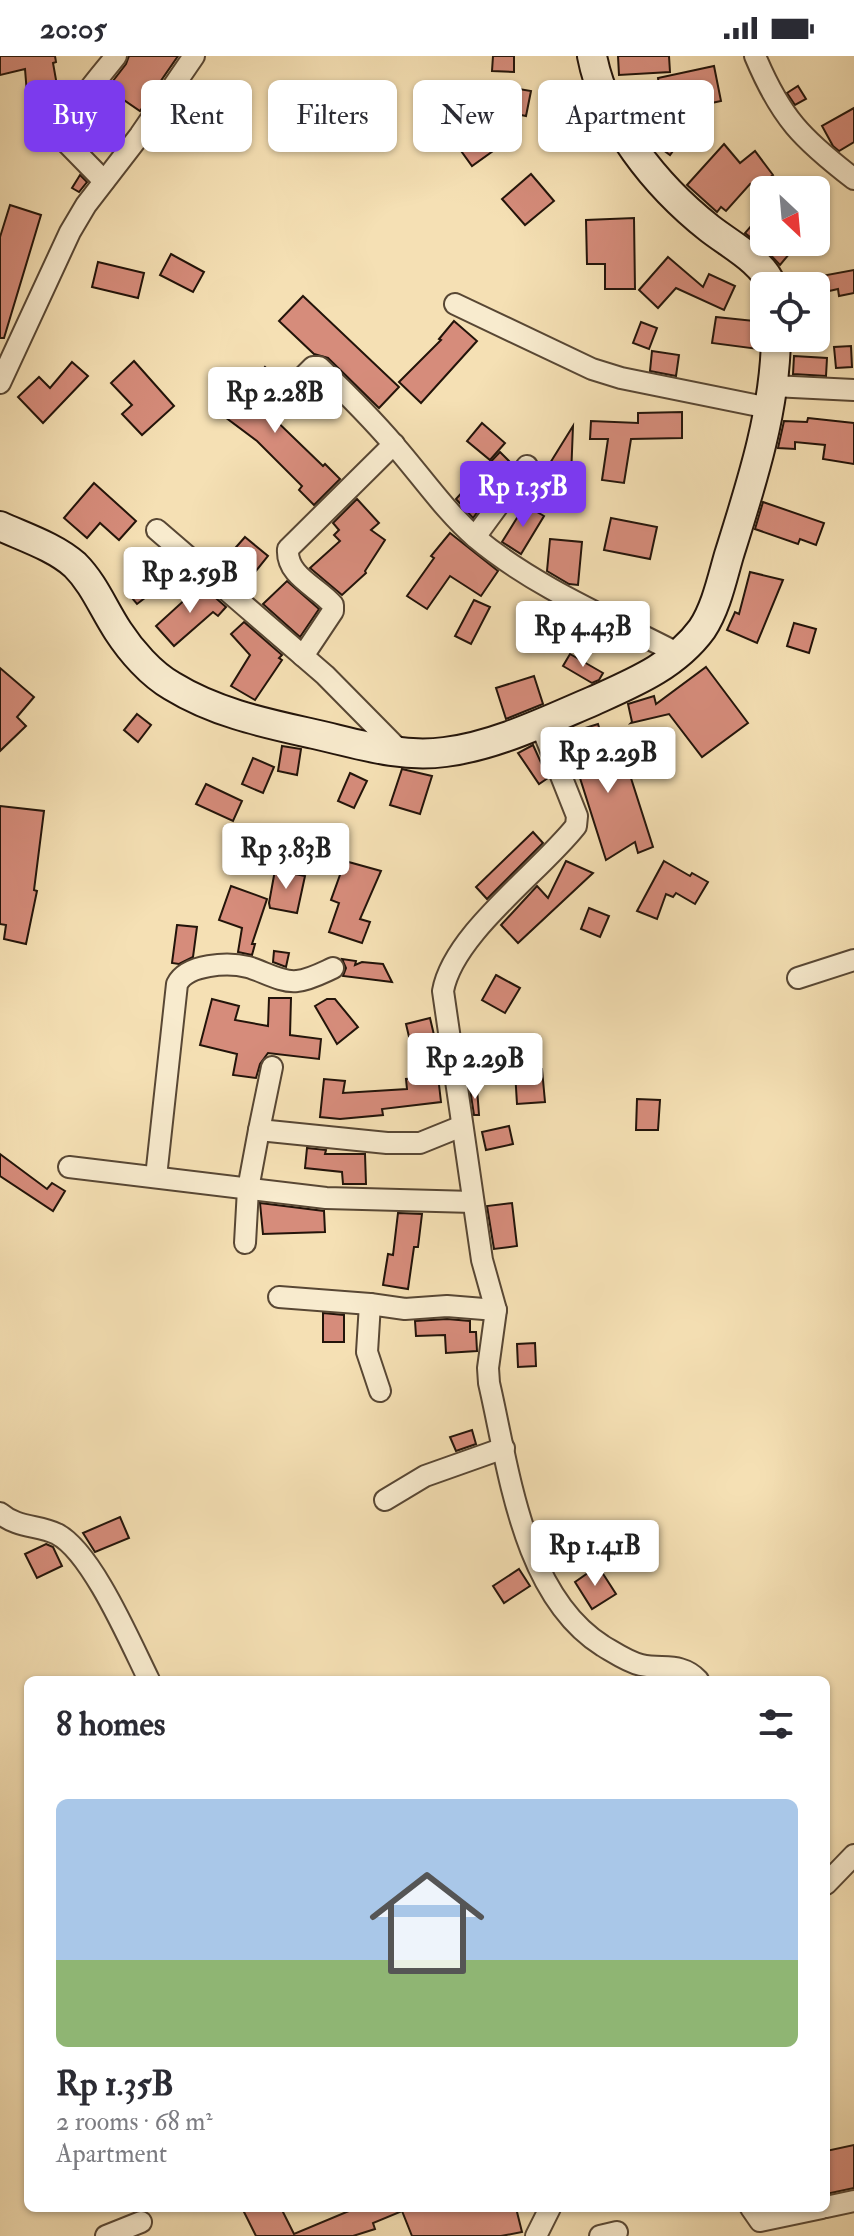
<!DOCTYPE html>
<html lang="en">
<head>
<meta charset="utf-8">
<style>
	body { margin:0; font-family:"IM FELL Double Pica",serif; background:#f2f2f3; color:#2b2b33; height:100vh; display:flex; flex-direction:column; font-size:30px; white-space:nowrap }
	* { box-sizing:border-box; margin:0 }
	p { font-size:26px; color:#7c7c81 }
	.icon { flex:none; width:44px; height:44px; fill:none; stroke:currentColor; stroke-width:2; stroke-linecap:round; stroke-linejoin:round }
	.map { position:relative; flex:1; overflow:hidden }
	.side { position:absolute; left:24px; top:1620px; width:806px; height:536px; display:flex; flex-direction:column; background:#fff; border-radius:12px; box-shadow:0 2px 6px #0004 }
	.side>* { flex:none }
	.top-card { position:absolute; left:24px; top:24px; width:806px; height:72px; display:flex; gap:16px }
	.needle { width:52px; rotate:154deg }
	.tools { position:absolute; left:750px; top:120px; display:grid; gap:16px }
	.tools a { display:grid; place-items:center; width:80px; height:80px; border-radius:12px; background:#fff; box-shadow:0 2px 6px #0004; font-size:40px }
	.price { position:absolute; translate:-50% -68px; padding:0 18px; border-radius:8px; background:#fff; color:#222; font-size:26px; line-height:52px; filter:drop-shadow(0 2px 4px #0008) }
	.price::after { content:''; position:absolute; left:50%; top:48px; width:24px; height:18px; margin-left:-12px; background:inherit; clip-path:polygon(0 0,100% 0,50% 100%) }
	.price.selected { background:#7c3aed; color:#fff }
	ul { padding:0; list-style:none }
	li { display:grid; align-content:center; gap:16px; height:424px; padding:0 32px }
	li span { display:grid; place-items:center; height:248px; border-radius:12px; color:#555 }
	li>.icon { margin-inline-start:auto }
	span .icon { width:144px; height:144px; fill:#fffc; stroke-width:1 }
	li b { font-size:34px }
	h2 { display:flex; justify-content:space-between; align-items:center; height:96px; padding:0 32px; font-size:34px }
	.tag { padding:0 28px; border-radius:12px; background:#fff; box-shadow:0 2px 6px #0004; font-size:28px; line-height:72px }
	.tag.selected { background:#7c3aed; color:#fff }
	.status { display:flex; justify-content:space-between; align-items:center; height:56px; padding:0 40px; background:#fff; direction:ltr }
	.status svg { height:22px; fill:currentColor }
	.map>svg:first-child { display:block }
	.building { fill:#d68c7b; stroke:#23140a; stroke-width:2 }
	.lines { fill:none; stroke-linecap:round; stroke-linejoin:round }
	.street-casing { stroke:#584734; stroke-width:24 }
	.secondary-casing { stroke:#23140a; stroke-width:32 }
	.street { stroke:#f8ebce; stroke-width:20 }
	.secondary { stroke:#f8ebce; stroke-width:28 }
</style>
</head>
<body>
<div class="status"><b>20:05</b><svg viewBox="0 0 49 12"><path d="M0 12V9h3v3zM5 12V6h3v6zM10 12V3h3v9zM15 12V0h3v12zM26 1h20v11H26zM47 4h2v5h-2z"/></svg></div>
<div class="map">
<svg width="854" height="2180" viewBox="0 0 854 2180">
	<rect width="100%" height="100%" fill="#f5e0b4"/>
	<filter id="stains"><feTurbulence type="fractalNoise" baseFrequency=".0025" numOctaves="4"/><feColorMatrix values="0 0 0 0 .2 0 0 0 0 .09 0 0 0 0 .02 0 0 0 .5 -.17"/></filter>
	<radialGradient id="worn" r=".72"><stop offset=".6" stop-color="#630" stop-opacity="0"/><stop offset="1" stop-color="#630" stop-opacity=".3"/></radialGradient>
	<!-- building -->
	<g class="building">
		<path d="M0 0H55L56 6 53 7 58 35 27 38 25 13 0 19Z"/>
		<path d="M129 0H178L140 55 112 36 95 60 89 56 126 8Z"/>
		<path d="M493 0H514V16L492 15Z"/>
		<path d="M618 0H669L670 16 619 19Z"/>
		<path d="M714 10 721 45 707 48 670 99 647 82 663 60 658 22Z"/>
		<path d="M798 30 806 43 795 49 787 37Z"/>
		<path d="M513 32 531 35 526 60 507 56Z"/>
		<path d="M854 52V86L839 95 833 90 822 70Z"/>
		<path d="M480 61 500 90 472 110 451 81Z"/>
		<path d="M85 65 101 77 90 92 79 80Z"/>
		<path d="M724 88 740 107 755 95 773 119 764 126V147L750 128 726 155 721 151 717 156 687 129Z"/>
		<path d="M531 118 554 145 525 169 502 143Z"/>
		<path d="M80 119 87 126 79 136 72 132Z"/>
		<path d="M10 149 41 159 4 282H0V181Z"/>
		<path d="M764 155V186H799L780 209 765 193 745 177Z"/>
		<path d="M634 162 635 233H605V208H587L586 164Z"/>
		<path d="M171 198 204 216 193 236 160 219Z"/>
		<path d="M668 201 703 231 709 218 735 230 724 254 676 232 658 252 639 234Z"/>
		<path d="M98 206 144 217 138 242 92 231Z"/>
		<path d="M854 214V237L839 240 838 233 816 238V221Z"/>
		<path d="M303 240 399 331 379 352 328 302 314 298 279 265Z"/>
		<path d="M716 261 764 266 758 293 712 287Z"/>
		<path d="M454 265 477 285 421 347 399 326 441 284 439 283Z"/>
		<path d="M641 266 657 272 649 293 633 287Z"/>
		<path d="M851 290 852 311 836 312 834 291Z"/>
		<path d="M652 295 679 299 676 320 650 315Z"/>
		<path d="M794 300 827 302 826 320 793 318Z"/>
		<path d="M134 305 174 350 142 379 122 358 132 349 111 327Z"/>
		<path d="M72 306 88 320 43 367 18 341 39 321 50 332Z"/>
		<path d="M265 311 281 324 268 340 269 351 266 355 323 410 325 408 340 423 314 449 299 434 302 430 257 385 213 352 231 329 243 338Z"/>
		<path d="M682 356V382L631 383 624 427 602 424 608 383H590L591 365 638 367V357Z"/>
		<path d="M808 362 854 367V408L823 403 825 389 795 386V393L778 392 784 365 807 366Z"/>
		<path d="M482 367 505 387 490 404 467 385Z"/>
		<path d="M573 370 571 421 542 420Z"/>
		<path d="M500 396 512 408 504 419 479 418Z"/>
		<path d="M476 421 495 432 473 462 456 443Z"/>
		<path d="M94 427 136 465 119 484 100 467 87 482 64 462Z"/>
		<path d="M357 443 379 467 371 474 385 484 365 515 366 517 342 539 310 512 340 485 334 479 339 474 333 467Z"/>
		<path d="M763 446 824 467 816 489 800 483 798 488 755 473Z"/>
		<path d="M525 449 544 460 521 498 502 486Z"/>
		<path d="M611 462 657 471 650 503 604 494Z"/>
		<path d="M450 477 498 515 481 540 450 520 427 553 407 540 434 502 431 500Z"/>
		<path d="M245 481 268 500 243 531 221 512 233 501 230 498Z"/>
		<path d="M550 483 582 486 578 529 569 528 547 515Z"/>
		<path d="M750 516 783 524 757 587 727 574 735 556 739 558Z"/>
		<path d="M143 521 154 535 137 548 126 535Z"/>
		<path d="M287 525 319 553 300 581 263 548Z"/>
		<path d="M201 529 226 551 218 560 213 556 174 590 156 570Z"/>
		<path d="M474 544 490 551 471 588 455 580Z"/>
		<path d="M244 566 282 599 279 602 282 604 255 644 231 630 250 599 231 578Z"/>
		<path d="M794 567 816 573 809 597 787 590Z"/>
		<path d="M570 598 603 617 599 624 592 627 563 610Z"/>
		<path d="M706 611 748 667 702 701 669 658 631 667 632 666 628 648 654 640 656 648Z"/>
		<path d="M0 612 34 641 17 661 26 670 0 695Z"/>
		<path d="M534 620 543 648 506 663 496 632Z"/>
		<path d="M137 658 151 669 138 686 124 674Z"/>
		<path d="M598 668 614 720 629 716 653 791 638 797 635 786 606 804 566 678Z"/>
		<path d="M533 689 548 722 539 728 518 697Z"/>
		<path d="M282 690 301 693 297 719 278 715Z"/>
		<path d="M253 702 274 711 263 737 242 728Z"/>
		<path d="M402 713 432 720 420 758 390 749Z"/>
		<path d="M350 717 367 725 354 752 338 745Z"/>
		<path d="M206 728 242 745 233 765 196 748Z"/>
		<path d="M0 750 44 755 34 834 37 835 26 888 4 883 6 869 0 868Z"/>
		<path d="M533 776 543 787 487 843 476 831Z"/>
		<path d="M345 805 381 815 360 863 370 866 362 887 329 876 339 847 331 844Z"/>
		<path d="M566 805 593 817 518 887 501 869 537 830 548 842Z"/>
		<path d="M664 805 690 820 692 817 708 826 695 848 676 837 673 841 666 838 657 863 637 855Z"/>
		<path d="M275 814 305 820 297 857 270 852 269 847Z"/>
		<path d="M231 830 267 843 252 888H255L252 899 238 896 242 872 219 864Z"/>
		<path d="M589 852 609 860 600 881 581 873Z"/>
		<path d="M177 869 197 871 193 901 179 908 172 907Z"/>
		<path d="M274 895 289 897 286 911 273 906Z"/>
		<path d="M342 903 356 905 355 909 362 906 383 908 392 926 343 920 346 912Z"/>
		<path d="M496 919 520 932 505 957 482 944Z"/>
		<path d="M269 942H291L290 979 321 983 319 1003 268 997 260 1008 256 1022 233 1019 237 998 200 989 212 943 239 950 235 964 268 970Z"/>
		<path d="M327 943H335L358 971 337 988 315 950Z"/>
		<path d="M430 962 434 979 410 985 406 968Z"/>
		<path d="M542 1013 545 1046 517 1048 515 1015Z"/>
		<path d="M438 1020 441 1046 382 1053 383 1059 340 1063 320 1061 324 1023 345 1025 343 1037 407 1033 406 1023Z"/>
		<path d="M477 1032 479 1059H474L470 1033Z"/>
		<path d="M637 1043 660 1044 658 1074H636Z"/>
		<path d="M509 1070 513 1088 486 1094 482 1076Z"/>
		<path d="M307 1092 326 1094 325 1098H365L366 1128H343L342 1116 305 1112Z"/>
		<path d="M0 1098 47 1133 52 1127 65 1135 53 1155 0 1120Z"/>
		<path d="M260 1147 324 1155 325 1176 263 1178Z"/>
		<path d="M512 1147 517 1190 494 1193 487 1150Z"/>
		<path d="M398 1157 422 1158 418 1191H414L408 1233 383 1229 388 1198 393 1199Z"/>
		<path d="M323 1257 344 1259V1286H323Z"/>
		<path d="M447 1263 470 1265V1276H476L477 1295 446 1297 445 1279 416 1280 415 1265Z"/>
		<path d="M535 1287 536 1310 518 1311 517 1288Z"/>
		<path d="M472 1374 476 1388 456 1395 450 1381Z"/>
		<path d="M120 1461 129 1482 95 1496 83 1477Z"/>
		<path d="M46 1488 53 1491 62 1510 37 1522 25 1498Z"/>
		<path d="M598 1510 616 1538 592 1553 575 1526Z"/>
		<path d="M519 1513 530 1530 504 1547 493 1530Z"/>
		<path d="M854 2089V2132L826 2138V2095Z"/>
		<path d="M242 2152H281L294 2178 356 2152H516L522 2176 501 2180H412L402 2155 373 2167 375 2173 353 2180H256Z"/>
	</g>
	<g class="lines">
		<!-- street casing -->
		<g class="street-casing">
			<g id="street">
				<path d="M755 0C781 62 802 83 854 123"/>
				<path d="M104 125 65 85C64 58 100 21 116 0"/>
				<path d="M455 248 592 313 621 322 769 352"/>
				<path d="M0 327 70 176 86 149 140 79 194 0"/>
				<path d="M773 330 854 334"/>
				<path d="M280 344 313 311H319C345 336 372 363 395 390 422 421 445 455 476 482 533 530 611 563 677 597"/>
				<path d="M157 474 325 619 402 697"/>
				<path d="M475 481 527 410"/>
				<path d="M303 600 333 555V549C318 531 286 520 288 493L394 388"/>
				<path d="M540 667 577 760 576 770C540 816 453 878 443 935L482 1204 496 1254 488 1312 489 1327C509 1413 522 1539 603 1590 615 1597 628 1606 641 1609 663 1614 681 1606 698 1624"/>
				<path d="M798 922 854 904"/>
				<path d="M259 1074 272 1011"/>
				<path d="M69 1111 326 1142 473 1146"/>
				<path d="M156 1121 177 928C187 908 228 906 248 911 263 915 281 927 297 925 309 924 322 917 333 912"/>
				<path d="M245 1187 248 1133 259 1074 387 1087H420L462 1070"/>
				<path d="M279 1241 370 1248 405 1253 447 1250 496 1254"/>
				<path d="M370 1248 367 1296 380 1335"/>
				<path d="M385 1444 425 1420 504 1392"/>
				<path d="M0 1457C17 1472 38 1469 57 1478 92 1496 131 1588 149 1624"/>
				<path d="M826 1828 854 1799"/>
				<path d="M826 2151 854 2145"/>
				<path d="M751 2152 760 2165 822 2152"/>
				<path d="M106 2180 141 2166"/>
				<path d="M536 2180 550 2152"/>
				<path d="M600 2180 617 2176"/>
			</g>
		</g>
		<!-- secondary casing -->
		<g class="secondary-casing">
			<g id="secondary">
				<path d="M592 0C605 67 656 130 709 172 729 188 763 205 772 230"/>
				<path d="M0 470C24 481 55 491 75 509 94 528 103 552 118 575 131 595 151 618 172 630 216 657 265 667 314 678 358 688 400 702 445 696 495 690 546 665 593 645 633 627 675 610 702 573 716 552 722 523 729 499 751 429 775 356 776 282"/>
			</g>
		</g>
		<!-- street -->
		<use href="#street" class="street"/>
		<!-- secondary -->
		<use href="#secondary" class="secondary"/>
	</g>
	<rect width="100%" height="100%" filter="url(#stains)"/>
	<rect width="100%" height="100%" fill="url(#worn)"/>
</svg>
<div class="tools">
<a><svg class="needle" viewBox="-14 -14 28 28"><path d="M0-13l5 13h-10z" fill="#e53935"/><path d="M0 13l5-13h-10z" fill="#7c7c81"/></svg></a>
<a><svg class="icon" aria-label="locate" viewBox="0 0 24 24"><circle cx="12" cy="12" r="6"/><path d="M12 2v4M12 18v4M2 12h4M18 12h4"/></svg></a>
</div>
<b class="price" style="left:275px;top:379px">Rp 2.28B</b>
<b class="price selected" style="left:523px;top:473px">Rp 1.35B</b>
<b class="price" style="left:190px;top:559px">Rp 2.59B</b>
<b class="price" style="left:583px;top:613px">Rp 4.43B</b>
<b class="price" style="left:608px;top:739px">Rp 2.29B</b>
<b class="price" style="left:286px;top:835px">Rp 3.83B</b>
<b class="price" style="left:475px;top:1045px">Rp 2.29B</b>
<b class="price" style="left:595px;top:1532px">Rp 1.41B</b>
<div class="top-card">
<a class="tag selected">Buy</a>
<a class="tag">Rent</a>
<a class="tag">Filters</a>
<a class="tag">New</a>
<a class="tag">Apartment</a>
</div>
<section class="side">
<h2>8 homes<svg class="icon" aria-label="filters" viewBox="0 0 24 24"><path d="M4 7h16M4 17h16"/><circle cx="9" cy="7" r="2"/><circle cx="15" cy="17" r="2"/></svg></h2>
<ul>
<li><span style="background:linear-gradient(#a9c7e8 65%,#8fb573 0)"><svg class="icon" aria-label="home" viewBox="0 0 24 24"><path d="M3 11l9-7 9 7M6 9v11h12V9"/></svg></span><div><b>Rp 1.35B</b><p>2 rooms · 68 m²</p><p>Apartment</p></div></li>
</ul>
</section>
</div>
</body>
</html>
